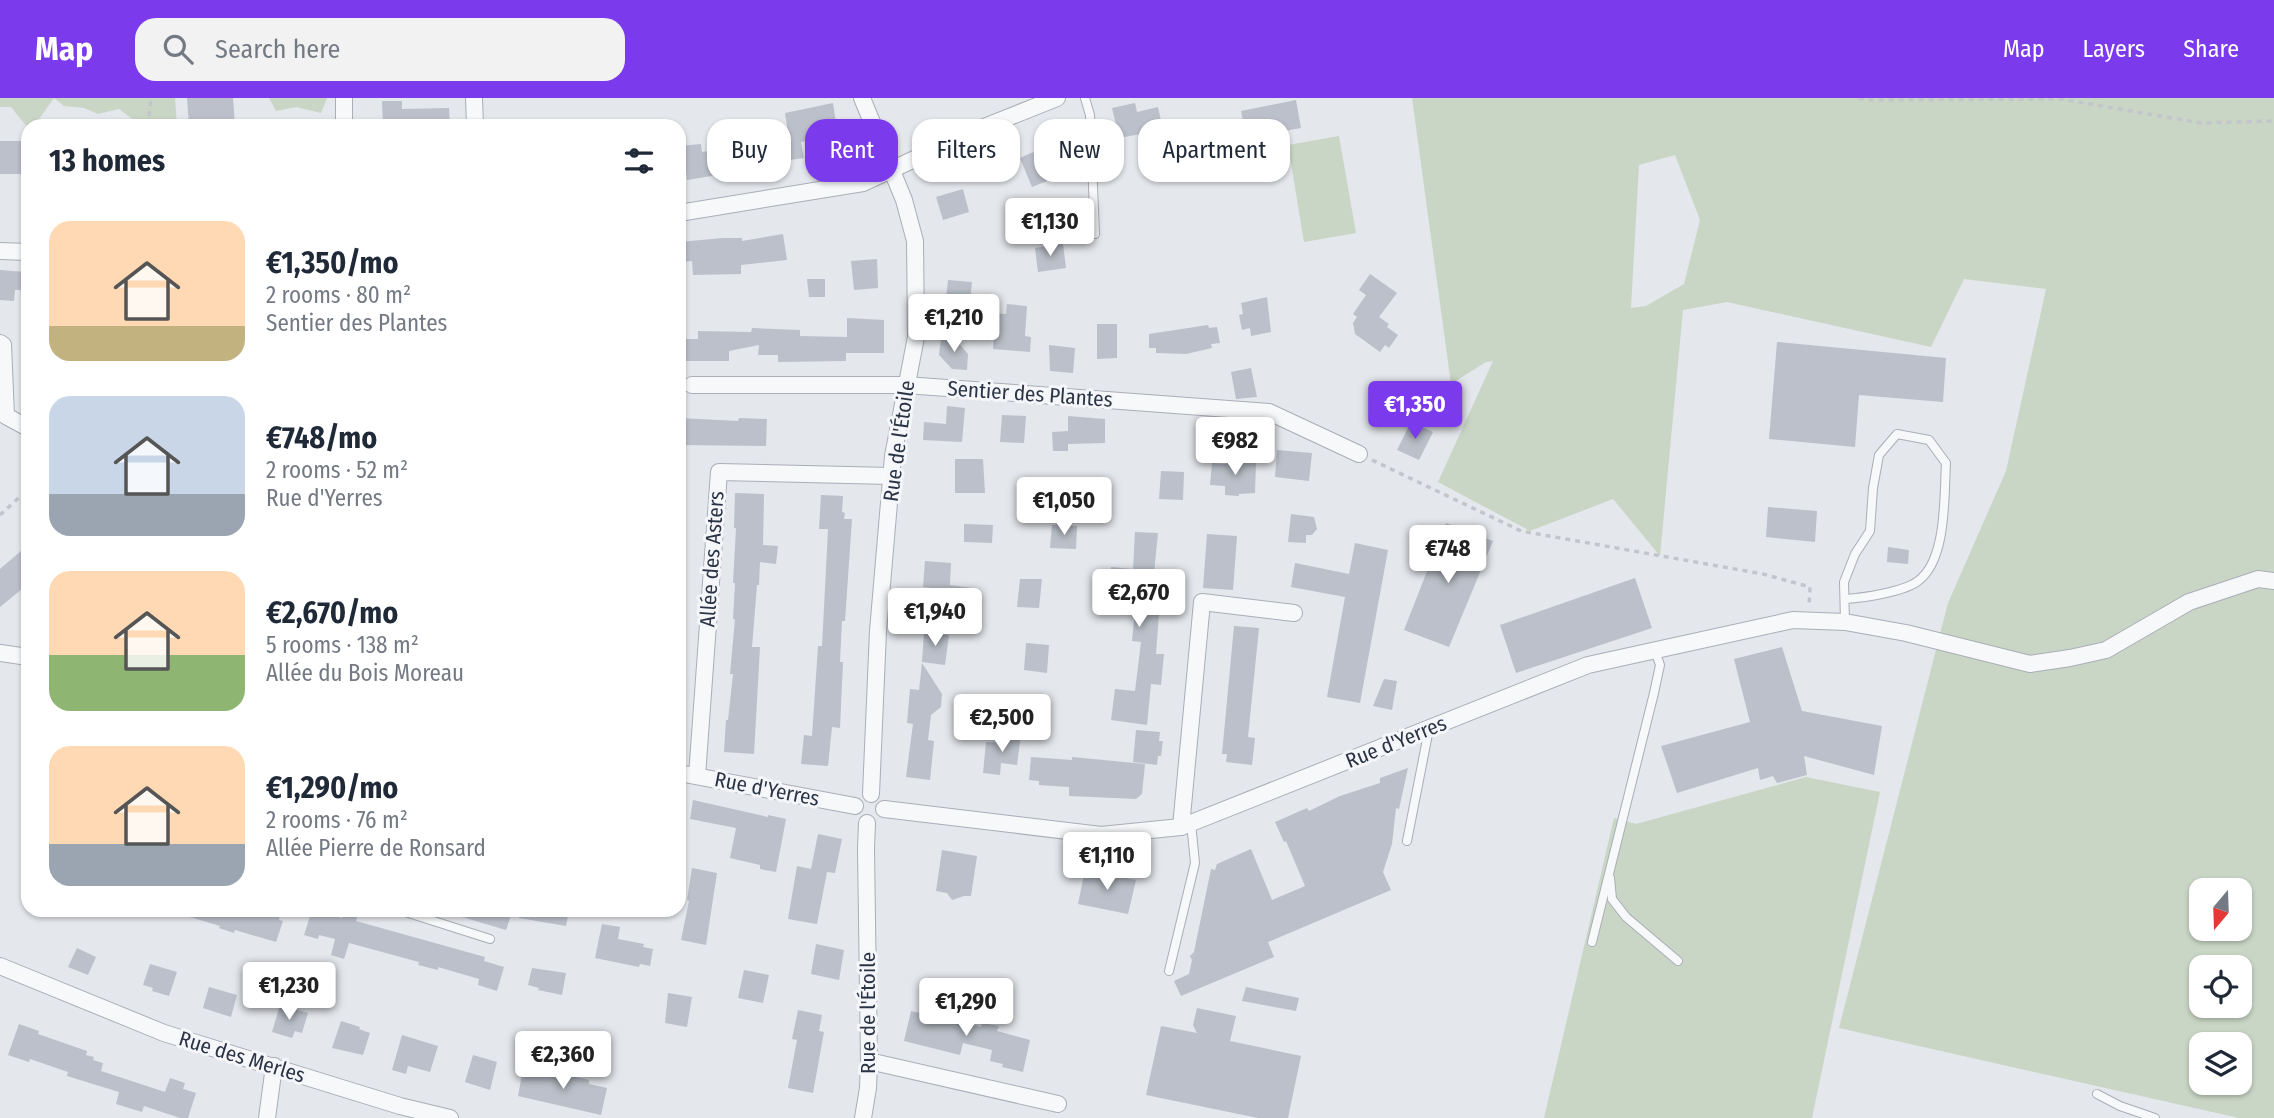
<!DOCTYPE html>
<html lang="en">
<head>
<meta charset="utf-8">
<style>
	body { margin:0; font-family:"Fira Sans Condensed",sans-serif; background:#f2f2f3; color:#1f2937; height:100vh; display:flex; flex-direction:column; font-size:26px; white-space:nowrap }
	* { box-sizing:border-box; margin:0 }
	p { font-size:23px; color:#747a83 }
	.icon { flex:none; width:38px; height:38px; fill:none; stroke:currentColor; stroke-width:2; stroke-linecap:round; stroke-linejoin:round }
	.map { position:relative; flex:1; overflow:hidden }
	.side { position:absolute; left:21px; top:21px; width:665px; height:798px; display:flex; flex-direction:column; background:#fff; border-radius:21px; box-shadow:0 2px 5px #0004 }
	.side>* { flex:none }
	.guide { position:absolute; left:707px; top:21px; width:665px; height:63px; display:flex; gap:14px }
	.needle { width:46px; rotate:199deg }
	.fabs { position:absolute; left:2189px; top:780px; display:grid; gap:14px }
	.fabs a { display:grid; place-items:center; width:63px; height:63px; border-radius:14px; background:#fff; box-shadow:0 2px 5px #0004; font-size:35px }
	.price { position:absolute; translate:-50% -60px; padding:0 16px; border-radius:7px; background:#fff; color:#222; font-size:23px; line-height:46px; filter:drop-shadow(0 2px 4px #0008) }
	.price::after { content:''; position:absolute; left:50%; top:42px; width:21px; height:16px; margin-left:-10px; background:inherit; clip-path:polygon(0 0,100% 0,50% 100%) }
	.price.active { background:#7c3aed; color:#fff }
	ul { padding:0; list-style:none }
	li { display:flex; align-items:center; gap:21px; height:175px; padding:0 28px }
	li span { display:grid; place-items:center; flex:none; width:196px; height:140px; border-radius:21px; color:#555 }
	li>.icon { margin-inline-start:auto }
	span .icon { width:84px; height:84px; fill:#fffc; stroke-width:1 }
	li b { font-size:30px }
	h2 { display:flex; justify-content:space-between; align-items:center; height:84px; padding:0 28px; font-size:30px }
	.chip { padding:0 24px; border-radius:21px; background:#fff; box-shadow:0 2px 5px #0004; font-size:24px; line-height:63px }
	.chip.active { background:#7c3aed; color:#fff }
	header { display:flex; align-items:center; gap:42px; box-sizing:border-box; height:98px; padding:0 35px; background:#7c3aed; color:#fff }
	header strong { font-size:33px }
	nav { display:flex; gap:38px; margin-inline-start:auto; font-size:24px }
	.search { width:490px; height:63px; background:#f2f2f3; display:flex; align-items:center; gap:18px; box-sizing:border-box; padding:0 24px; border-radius:21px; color:#747a83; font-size:26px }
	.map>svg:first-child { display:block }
	.green { fill:#c9d6c5; fill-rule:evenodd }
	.building { fill:#bbc0ca }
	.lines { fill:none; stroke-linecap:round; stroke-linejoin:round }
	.lane-casing { stroke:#a9aeb7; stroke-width:10 }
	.street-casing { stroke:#a9aeb7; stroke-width:18 }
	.path { stroke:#c2c5cb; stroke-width:3.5; stroke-dasharray:5 5; stroke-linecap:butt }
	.lane { stroke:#f7f8fa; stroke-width:8 }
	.street { stroke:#f7f8fa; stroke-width:16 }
	.labels { text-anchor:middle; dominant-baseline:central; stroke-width:6; stroke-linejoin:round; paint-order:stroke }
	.street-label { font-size:21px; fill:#2b3445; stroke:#f4f6f9 }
</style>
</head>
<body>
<header>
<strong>Map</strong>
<div class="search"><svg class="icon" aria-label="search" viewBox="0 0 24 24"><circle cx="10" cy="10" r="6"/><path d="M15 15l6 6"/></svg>Search here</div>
<nav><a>Map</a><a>Layers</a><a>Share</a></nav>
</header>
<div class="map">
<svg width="2274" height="1020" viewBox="0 0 2274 1020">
	<rect width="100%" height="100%" fill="#e4e7ec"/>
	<!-- green -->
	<g class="green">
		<path d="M0 0H175L177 28H133L135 23 119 11 98 16 84 10 64 8 54 0 34 28H28V30L11 9H0Z"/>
		<path d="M269 0H327L321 15 296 9 276 13Z"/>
		<path d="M1412 0H2274V1020H2239L1839 930 1948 505 2006 373 2046 191 1964 181 1931 249 1727 204 1683 212 1660 458 1613 401 1530 433 1438 384 1493 263 1486 264 1451 286ZM1675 57 1700 122 1684 186 1646 208 1631 210 1639 67ZM2202 793H2240V831H2202ZM2202 870H2240V908H2202ZM2202 947H2240V985H2202Z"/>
		<path d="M1339 38 1356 135 1304 144 1288 47Z"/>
		<path d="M1806 679 1880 694 1812 1020H1544L1614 720 1636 726Z"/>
	</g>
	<!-- building -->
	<g class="building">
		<path d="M187 0H233L235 28H189Z"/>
		<path d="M1296 2 1301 30 1264 37 1265 42 1247 45 1241 13Z"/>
		<path d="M382 3H402V11L449 10 450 28H383Z"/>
		<path d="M833 5 837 32 833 39 801 44 804 60 760 66V70L687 82 685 64 679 65V48L701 46 702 54 748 47 747 41 788 35 785 15Z"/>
		<path d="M1135 5 1137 14 1158 9 1165 41 1141 36 1119 40 1112 10Z"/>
		<path d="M1234 41 1239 73 1206 79 1200 47Z"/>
		<rect x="0" y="43" width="28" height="33"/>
		<path d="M1061 52 1070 74 1032 89 1020 60 1033 54 1036 61Z"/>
		<path d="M963 91 969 114 943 122 936 99Z"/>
		<path d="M783 136 787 162 741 167V176L693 177 692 163 679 164V144L723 140H742V143Z"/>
		<path d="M1063 146 1066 170 1038 174 1035 150Z"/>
		<path d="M877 161 878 190 854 192 851 163Z"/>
		<path d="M0 172 25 174 24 192H15L14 203 0 202Z"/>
		<path d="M1370 176 1397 195 1379 219 1389 226 1387 229 1398 237 1389 250 1385 247 1380 254 1355 236 1353 225 1357 219 1353 216 1366 197 1359 192Z"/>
		<path d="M807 181H825V199H809Z"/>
		<path d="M948 182 972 184 969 214 945 212Z"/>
		<path d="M1267 199 1271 234 1251 238 1250 230 1242 232 1239 217 1243 216 1241 205Z"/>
		<path d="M1007 206 1027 208 1025 238 1031 239 1030 254 993 251 994 234 989 233 991 215 1006 216Z"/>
		<path d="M847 220 884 222V255H846V263L778 264V257H758L759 247 729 253V263H679V241H698V233L751 234 752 230 800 232V238L847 239Z"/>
		<path d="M1097 226H1117V260L1097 261Z"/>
		<path d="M1208 227 1209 230 1217 229 1220 245 1211 246 1212 250 1186 256 1156 255V250H1149V236Z"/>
		<path d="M941 241 956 242 968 256 967 272 952 271 939 257Z"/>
		<path d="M1777 244 1946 260 1943 304 1859 297 1855 349 1769 341Z"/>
		<path d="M1049 247 1075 250 1073 275 1050 273Z"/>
		<path d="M1251 270 1257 299 1236 301 1231 274Z"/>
		<path d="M947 308 965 310 962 344 923 342 924 324 946 326Z"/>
		<path d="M1002 317 1026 318 1024 345 1000 344Z"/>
		<path d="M1068 318 1105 321V345L1068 346V353H1053L1052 334 1068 333V345Z"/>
		<path d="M679 320 738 323 739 320 767 321 766 348 679 347Z"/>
		<path d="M1411 324 1433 334 1419 362 1397 352Z"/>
		<path d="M1277 352 1312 355 1309 383 1275 379Z"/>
		<path d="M955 361H983L985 395H955Z"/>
		<path d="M1227 362 1256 364 1255 395 1239 396V398L1225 397V388L1210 387 1212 365 1227 366Z"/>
		<path d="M1161 373 1184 374 1183 402 1159 401Z"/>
		<path d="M1076 381 1097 382 1096 411H1075Z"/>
		<path d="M735 395 764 396 763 447 778 448 776 466 760 464 759 487H757L752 549H760L754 656 724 654 726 622H728L733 576H730L735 521H733L735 485H733L736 430H734Z"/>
		<path d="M821 397 843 398 842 414 845 415 844 421H852L845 523H842L840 564H843L840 630 832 629 828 668 801 666 804 637 812 638 818 548H822L828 431H819Z"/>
		<path d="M1768 409 1817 413 1815 444 1766 439Z"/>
		<path d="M1291 416 1314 419 1317 431 1312 437H1306V445L1288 444Z"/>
		<path d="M1446 425 1493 443 1449 549 1404 532Z"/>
		<path d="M964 426 993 427 992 445 964 444Z"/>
		<path d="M1052 427 1077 428 1076 451 1050 450Z"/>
		<path d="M1135 434 1158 435 1150 515H1159L1156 556H1164L1161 587 1151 586 1147 627 1111 622 1115 591 1135 593 1141 544 1132 543 1136 504 1110 502 1112 484 1109 483 1111 469 1133 471Z"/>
		<path d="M1207 436 1237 438 1233 492 1203 490Z"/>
		<path d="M1355 445 1388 452 1360 605 1327 599 1345 499 1291 489 1295 465 1349 476Z"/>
		<path d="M28 447V486L0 509V471Z"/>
		<path d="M1888 449 1909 452 1908 466 1887 464Z"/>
		<path d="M925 463 951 465 950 487 980 491 978 503 932 499V490L923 489Z"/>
		<path d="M1635 480 1652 530 1516 575 1500 527Z"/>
		<path d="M1020 481H1042L1039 510 1017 509Z"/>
		<path d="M1234 528 1259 530 1248 639 1255 640 1252 667 1226 664 1227 656H1222Z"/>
		<path d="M924 534 949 537 945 567 922 564Z"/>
		<path d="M1026 545 1049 547 1047 575 1024 572Z"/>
		<path d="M1782 549 1802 613 1882 628 1874 677 1804 658 1807 677 1777 685 1773 678 1760 682 1758 670 1677 695 1661 648 1750 624 1734 561Z"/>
		<path d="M922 565 942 596 941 609 931 617 928 642 934 643 930 682 906 679 913 626 907 625 910 591 919 592Z"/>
		<path d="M1384 581 1397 583 1392 612 1373 608Z"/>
		<path d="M1136 632 1160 634 1159 643H1163L1161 658H1158L1157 667 1133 664Z"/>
		<path d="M1005 634 1021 636 1017 667 1001 665 1000 677 983 675 986 644 1004 645Z"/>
		<path d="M1031 659 1072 662V659L1145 666 1142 696 1136 701 1069 698V689L1039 687V683L1029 682Z"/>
		<path d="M1408 670 1399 711 1396 710 1392 746 1383 774 1391 792 1268 844 1274 859 1181 898 1174 883 1189 876 1192 862 1190 858 1194 854 1211 771 1215 772 1217 766 1251 751 1272 802 1305 788 1286 743 1284 744 1275 724 1307 710 1309 713 1340 698 1380 685V680Z"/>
		<path d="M693 702 768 719V717L786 721 776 774 760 771V767L730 760 736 730 690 721Z"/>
		<path d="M818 736 842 741 835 775 827 774 817 826 788 821 797 768 811 771Z"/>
		<path d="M942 752 977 758 971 798H964L952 802 947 795 936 793Z"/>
		<path d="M692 770 717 775 706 847 681 842 689 803 687 802Z"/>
		<path d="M1085 772 1136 782 1128 816 1078 806Z"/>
		<path d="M181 812H281L279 822 283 823 276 844 235 832 234 835 219 830 220 828 180 816Z"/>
		<path d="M312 812 342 820 343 815 357 819 356 823 485 859 484 863 504 869 497 893 478 887 479 881 438 869V872L418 867 419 864 349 845 344 861 331 857 335 841 319 837 318 841 304 837Z"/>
		<path d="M452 812H513L506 832 452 816Z"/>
		<path d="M520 812H569L566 828 519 820Z"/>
		<path d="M602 826 620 829 618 841 644 846 643 849 653 851 650 868 640 866 639 869 595 860Z"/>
		<path d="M816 846 844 852 839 882 811 876Z"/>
		<path d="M77 850 96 859 88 877 68 869Z"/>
		<path d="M150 866 177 874 169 898 152 893 153 890 143 887Z"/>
		<path d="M532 870 566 875 562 897 538 892 539 890 528 887Z"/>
		<path d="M744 872 769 877 763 905 738 900Z"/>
		<path d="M209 889 237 897 231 919 203 910Z"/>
		<path d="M1246 889 1299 900 1296 913 1242 903Z"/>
		<path d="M668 895 692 899 687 929 665 925Z"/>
		<path d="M280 907 308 915 302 935 295 933 292 940 272 934Z"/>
		<path d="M1197 910 1236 918 1230 943 1301 958 1288 1020H1258L1146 997 1161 928 1197 935 1193 927Z"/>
		<path d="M935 911 950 915 949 922 981 929 982 925 999 928 997 933 1030 942 1023 974 1002 969 1003 966 990 963 992 952 963 945 960 957 904 943 911 913 933 918Z"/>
		<path d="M798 912 822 917 819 933 824 934 813 995 788 990 797 942 792 941Z"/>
		<path d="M341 923 360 929 359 931 370 935 363 957 332 950Z"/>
		<path d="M19 926 39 933 38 936 87 953 86 957 94 959 93 962 103 965 101 973 165 994 170 980 185 985 183 991 196 995 188 1020H180L144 1008 142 1014 116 1006 119 994 67 978 68 974 30 961 29 964 8 957Z"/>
		<path d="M402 937 438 948 430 974 408 968 406 976 392 972Z"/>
		<path d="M473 957 497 964 490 992 465 984Z"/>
		<path d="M523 971 571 980 572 978 589 982V986L607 990 601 1017 518 998Z"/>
	</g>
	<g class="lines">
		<!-- lane casing -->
		<g class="lane-casing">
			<g id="lane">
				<path d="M1085 0 1090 17 1095 136"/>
				<path d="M1845 501C1862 500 1904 494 1918 483 1947 462 1944 398 1946 365L1929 342 1897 336 1879 357 1873 390 1870 433 1855 456 1844 484 1845 524"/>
				<path d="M1407 743 1429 631"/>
				<path d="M1610 780 1612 801 1626 819 1678 863"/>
				<path d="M399 812 490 841"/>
				<path d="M1592 844 1654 595 1660 567 1655 553"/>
				<path d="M1169 873 1195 765 1191 725"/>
				<path d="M2097 996 2120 1008 2155 1020"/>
			</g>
		</g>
		<!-- street casing -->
		<g class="street-casing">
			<g id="street">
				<path d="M344 0V28"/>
				<path d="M474 0 475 28"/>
				<path d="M862 0 904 102 915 143 916 239 893 358 878 533 871 696"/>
				<path d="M679 115 863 85 979 31 1057 0"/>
				<path d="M0 153 28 154"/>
				<path d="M0 245 3 247 6 318 28 330"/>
				<path d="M692 287H906L1269 314 1359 356"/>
				<path d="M0 555 28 559"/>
				<path d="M679 675 855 708"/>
				<path d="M697 678 719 374 891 378"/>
				<path d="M884 711 1101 737 1181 729 1588 567 1793 522 1845 524 1906 535 2030 566 2070 560 2106 552 2189 504 2258 481 2274 483"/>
				<path d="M1181 729 1202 504 1294 515"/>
				<path d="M0 868 164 935 400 1008 450 1020"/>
				<path d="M869 963 1058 1006"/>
				<path d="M267 1020 274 968"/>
				<path d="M863 1020 868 990 869 963 866 751 867 725"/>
			</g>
		</g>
		<!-- path -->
		<g class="path">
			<path d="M1859 0 1864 2 2061 1 2201 25 2274 23"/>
			<path d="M148 28 151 0"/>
			<path d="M1372 362 1521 433 1763 476 1810 489 1809 508"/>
			<path d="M25 370 28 368"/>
			<path d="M0 417 24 395"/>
		</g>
		<!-- lane -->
		<use href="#lane" class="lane"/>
		<!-- street -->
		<use href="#street" class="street"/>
	</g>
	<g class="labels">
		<!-- street labels -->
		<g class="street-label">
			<text transform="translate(1030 296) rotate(4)">Sentier des Plantes</text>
			<text transform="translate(899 343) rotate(-82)">Rue de l'Étoile</text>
			<text transform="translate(712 461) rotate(-86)">Allée des Asters</text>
			<text transform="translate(1396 644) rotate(-22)">Rue d'Yerres</text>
			<text transform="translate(767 691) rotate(11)">Rue d'Yerres</text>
			<text transform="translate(868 915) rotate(-90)">Rue de l'Étoile</text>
			<text transform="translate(242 959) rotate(17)">Rue des Merles</text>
		</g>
	</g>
</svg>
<div class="fabs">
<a><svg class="needle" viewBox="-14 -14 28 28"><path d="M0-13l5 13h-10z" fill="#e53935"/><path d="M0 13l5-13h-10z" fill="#747a83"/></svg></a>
<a><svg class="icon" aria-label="locate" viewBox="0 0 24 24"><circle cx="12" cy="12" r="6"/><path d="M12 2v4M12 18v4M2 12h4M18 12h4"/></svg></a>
<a><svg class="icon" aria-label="layers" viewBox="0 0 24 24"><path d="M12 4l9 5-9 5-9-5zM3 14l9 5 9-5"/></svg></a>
</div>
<b class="price" style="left:1050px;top:160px">€1,130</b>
<b class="price" style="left:954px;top:256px">€1,210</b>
<b class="price active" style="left:1415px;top:343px">€1,350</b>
<b class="price" style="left:1235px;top:379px">€982</b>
<b class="price" style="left:1064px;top:439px">€1,050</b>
<b class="price" style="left:1448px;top:487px">€748</b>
<b class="price" style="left:1139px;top:531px">€2,670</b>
<b class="price" style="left:935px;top:550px">€1,940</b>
<b class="price" style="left:1002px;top:656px">€2,500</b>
<b class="price" style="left:1107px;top:794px">€1,110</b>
<b class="price" style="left:289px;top:924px">€1,230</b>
<b class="price" style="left:966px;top:940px">€1,290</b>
<b class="price" style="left:563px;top:993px">€2,360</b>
<div class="guide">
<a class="chip">Buy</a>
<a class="chip active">Rent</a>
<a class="chip">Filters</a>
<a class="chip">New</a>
<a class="chip">Apartment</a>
</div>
<section class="side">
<h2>13 homes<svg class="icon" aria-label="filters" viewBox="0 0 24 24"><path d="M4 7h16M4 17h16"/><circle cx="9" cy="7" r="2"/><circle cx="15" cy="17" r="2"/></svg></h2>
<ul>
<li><span style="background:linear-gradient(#ffd9b3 75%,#c2b280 0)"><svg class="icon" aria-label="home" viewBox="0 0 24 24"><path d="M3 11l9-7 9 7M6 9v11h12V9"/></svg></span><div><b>€1,350/mo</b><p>2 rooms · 80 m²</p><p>Sentier des Plantes</p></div></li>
<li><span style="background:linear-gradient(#c9d6e8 70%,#9aa5b1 0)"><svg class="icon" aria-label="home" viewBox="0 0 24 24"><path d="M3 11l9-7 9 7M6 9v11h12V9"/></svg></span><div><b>€748/mo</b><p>2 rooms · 52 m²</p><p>Rue d'Yerres</p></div></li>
<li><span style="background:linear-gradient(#ffd9b3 60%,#8fb573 0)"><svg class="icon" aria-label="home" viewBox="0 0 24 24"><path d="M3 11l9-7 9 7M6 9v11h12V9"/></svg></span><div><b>€2,670/mo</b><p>5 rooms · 138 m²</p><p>Allée du Bois Moreau</p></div></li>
<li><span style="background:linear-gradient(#ffd9b3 70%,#9aa5b1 0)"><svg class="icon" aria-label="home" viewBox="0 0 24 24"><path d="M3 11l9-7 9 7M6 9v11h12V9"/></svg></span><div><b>€1,290/mo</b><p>2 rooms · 76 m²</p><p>Allée Pierre de Ronsard</p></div></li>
</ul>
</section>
</div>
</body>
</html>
